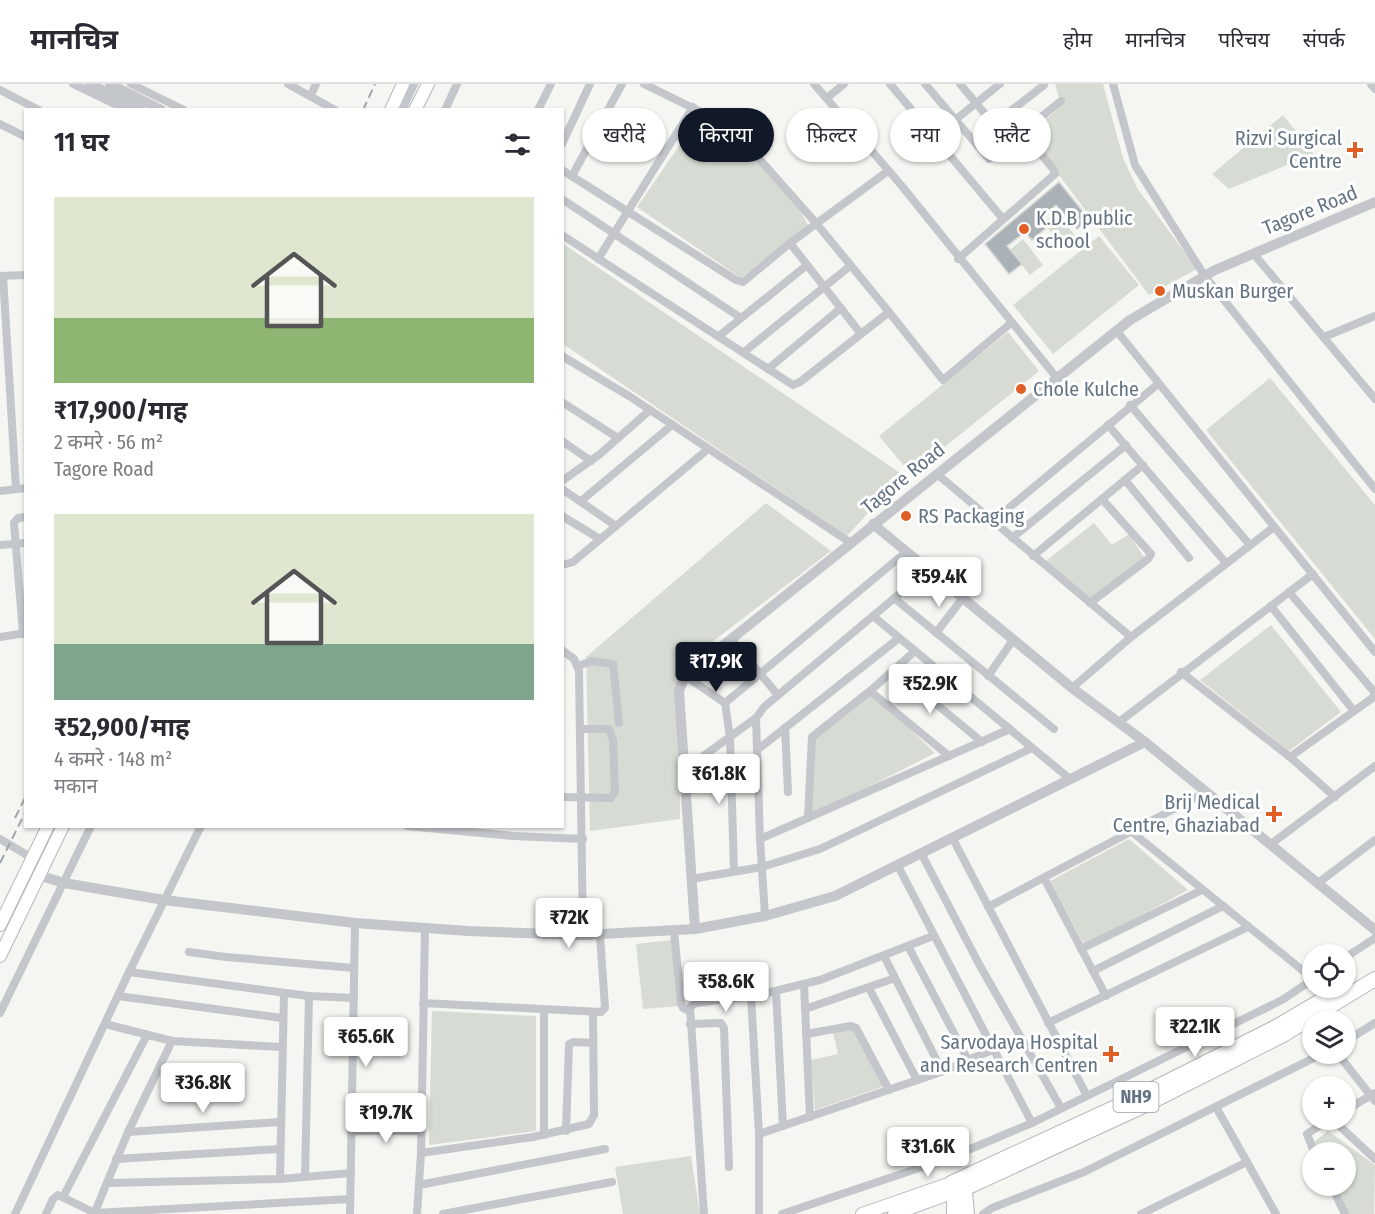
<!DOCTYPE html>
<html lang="hi">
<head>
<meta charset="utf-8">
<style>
	body { margin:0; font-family:"Fira Sans Condensed","Noto Sans Devanagari",sans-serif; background:#f7f7f7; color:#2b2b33; height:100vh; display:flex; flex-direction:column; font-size:22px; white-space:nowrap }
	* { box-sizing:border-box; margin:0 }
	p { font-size:20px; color:#7c7c81 }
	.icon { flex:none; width:33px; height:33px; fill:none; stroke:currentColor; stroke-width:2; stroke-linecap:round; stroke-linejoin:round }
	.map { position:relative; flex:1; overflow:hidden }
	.details { position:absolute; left:24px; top:24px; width:540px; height:720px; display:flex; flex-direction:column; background:#fff; border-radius:0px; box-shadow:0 2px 4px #0004 }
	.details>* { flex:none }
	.top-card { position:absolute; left:582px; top:24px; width:570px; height:54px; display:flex; gap:12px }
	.buttons { position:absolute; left:1302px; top:860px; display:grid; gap:12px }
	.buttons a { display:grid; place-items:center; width:54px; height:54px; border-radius:50%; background:#fff; box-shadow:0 2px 4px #0004; font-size:30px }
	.price { position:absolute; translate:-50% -51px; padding:0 14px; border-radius:6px; background:#fff; color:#222; font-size:20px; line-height:39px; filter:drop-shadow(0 2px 3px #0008) }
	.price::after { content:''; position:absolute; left:50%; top:36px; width:18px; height:14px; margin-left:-9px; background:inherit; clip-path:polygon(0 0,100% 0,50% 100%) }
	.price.selected { background:#111827; color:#fff }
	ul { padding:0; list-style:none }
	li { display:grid; align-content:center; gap:12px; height:318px; padding:0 30px }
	li span { display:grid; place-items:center; height:186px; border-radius:0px; color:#555 }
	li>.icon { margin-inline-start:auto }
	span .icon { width:108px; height:108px; fill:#fffc; stroke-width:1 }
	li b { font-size:26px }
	h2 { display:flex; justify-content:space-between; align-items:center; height:72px; padding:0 30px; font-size:26px }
	.chip { padding:0 21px; border-radius:27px; background:#fff; box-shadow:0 2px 4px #0004; font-size:21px; line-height:54px }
	.chip.selected { background:#111827; color:#fff }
	header { display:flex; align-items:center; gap:36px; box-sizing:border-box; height:84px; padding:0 30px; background:#fff; border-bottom:2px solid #e1e1e2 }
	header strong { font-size:28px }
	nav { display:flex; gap:33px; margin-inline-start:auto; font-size:21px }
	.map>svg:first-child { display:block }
	.green { fill:#d6dcd3 }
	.building { fill:#aab1b7; stroke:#d6d7d4; stroke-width:1.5 }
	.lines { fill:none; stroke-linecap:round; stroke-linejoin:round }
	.secondary-casing { stroke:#b3b8bd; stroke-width:14 }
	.trunk-casing { stroke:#b4b7ba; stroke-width:16 }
	.minor { stroke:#c3c6ca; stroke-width:8 }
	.tertiary { stroke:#c3c6ca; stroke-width:10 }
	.secondary { stroke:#fff; stroke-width:12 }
	.trunk { stroke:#fff; stroke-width:14 }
	.rail { stroke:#a1a7ad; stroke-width:2; stroke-dasharray:9 4.5; stroke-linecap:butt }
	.poi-dot { fill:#e35e24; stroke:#fff; stroke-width:2 }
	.labels { text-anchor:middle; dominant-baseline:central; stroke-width:6; stroke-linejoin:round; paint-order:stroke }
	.shield { fill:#fff; stroke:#929da8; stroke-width:1.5 }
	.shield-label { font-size:18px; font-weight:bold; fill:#647383 }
	.poi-label { font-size:20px; fill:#647383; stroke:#fff; text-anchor:start }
	.street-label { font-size:20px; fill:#647383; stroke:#fff }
</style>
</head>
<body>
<header>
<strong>मानचित्र</strong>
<nav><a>होम</a><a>मानचित्र</a><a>परिचय</a><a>संपर्क</a></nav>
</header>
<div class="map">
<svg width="1375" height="1130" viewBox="0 0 1375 1130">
	<rect width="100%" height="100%" fill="#f5f5f2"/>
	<!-- green -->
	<g class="green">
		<path d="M1055 0H1103L1123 74 1137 104 1197 185 1149 211 1029 51 1061 22Z"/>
		<path d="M702 31 724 43 796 119 808 141 741 194 637 123 699 33Z"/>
		<path d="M1283 31 1314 70 1229 105 1212 90Z"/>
		<path d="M1056 128 1076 153 1063 163 1043 138Z"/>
		<path d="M1099 152 1139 201 1053 270 1013 221Z"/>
		<path d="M1023 155 1043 181 1030 191 1010 166Z"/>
		<path d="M562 159 903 391 847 452 563 260Z"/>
		<path d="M1008 248 1039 287 911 390 879 352Z"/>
		<path d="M1270 294 1375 421V555L1206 346Z"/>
		<path d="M766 419 831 467 682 581 680 735 590 747 586 573Z"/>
		<path d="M1094 439 1112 461 1129 450 1144 473 1090 517 1046 477Z"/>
		<path d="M1271 541 1341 628 1289 667 1200 596Z"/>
		<path d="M870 607 935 669 808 734 814 646Z"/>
		<path d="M1129 755 1188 806 1085 862 1050 797Z"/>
		<path d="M672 856 679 922 643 925 636 860Z"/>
		<path d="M432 927 536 932V1047L429 1061Z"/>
		<path d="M853 945 885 1002 815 1026 811 976 838 970 833 949Z"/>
		<path d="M1328 1047 1375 1081 1374 1130H1349L1333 1101H1346V1068H1314L1310 1061Z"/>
		<path d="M691 1072 700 1130H623L615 1083Z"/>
	</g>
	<!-- building -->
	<path class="building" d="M1059 98 1089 135 1077 145 1056 121 1039 135 1046 144 1032 156 1025 148 1007 162 1022 180 1009 190 985 160Z"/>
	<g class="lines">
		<!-- secondary casing -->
		<g class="secondary-casing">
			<g id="secondary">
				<path d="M391 26 403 0"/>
				<path d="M415 26 428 0"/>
				<path d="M0 841 48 742"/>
				<path d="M0 872 63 742"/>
				<path d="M862 1130 951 1099"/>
				<path d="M894 1130 962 1105"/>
			</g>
		</g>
		<!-- trunk casing -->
		<g class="trunk-casing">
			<g id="trunk">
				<path d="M964 1097 967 1130"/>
				<path d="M966 1104 1139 1024 1283 951 1375 895"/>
				<path d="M954 1130V1108L951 1099 1135 1014 1276 943 1344 903"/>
			</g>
		</g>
		<!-- minor -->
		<g class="minor">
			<path d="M73 0 127 26"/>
			<path d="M131 0 184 26"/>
			<path d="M288 0 335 26"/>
			<path d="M814 0 901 101 1057 294"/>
			<path d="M890 0 1003 135"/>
			<path d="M925 0 989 75 1061 17"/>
			<path d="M960 0 1010 60"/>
			<path d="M1113 0 1135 81 1204 191 1375 405"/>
			<path d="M1371 0 1375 5"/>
			<path d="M0 6 39 26"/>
			<path d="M311 11 316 0"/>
			<path d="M827 14 844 0"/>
			<path d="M445 26 457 0"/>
			<path d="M538 26 551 0"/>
			<path d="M955 36 1000 0"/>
			<path d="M0 40 26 53"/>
			<path d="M993 41 1044 1"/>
			<path d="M562 60 590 0"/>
			<path d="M562 86 736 196 743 198 790 159 888 87"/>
			<path d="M572 92 622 0"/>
			<path d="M562 115 741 234"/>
			<path d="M562 151 793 301 800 298 889 228 816 139 754 69 707 31 644 0"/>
			<path d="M790 159 861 250"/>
			<path d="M1253 169 1375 315"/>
			<path d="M598 175 693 23"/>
			<path d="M958 175 1055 90 1053 85 1024 49"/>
			<path d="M0 192 26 191"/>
			<path d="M3 192 16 405"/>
			<path d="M889 228 943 296 1011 239"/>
			<path d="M1116 246 1375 568"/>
			<path d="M719 252 807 181"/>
			<path d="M1324 253 1375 232"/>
			<path d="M744 268 850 182"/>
			<path d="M562 272 629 312 851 459"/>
			<path d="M768 285 841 224"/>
			<path d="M562 318 618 354"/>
			<path d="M1130 321 1250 461"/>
			<path d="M1108 341 1226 479"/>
			<path d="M562 357 591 377"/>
			<path d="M937 390 1131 553"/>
			<path d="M1125 396 1189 474"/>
			<path d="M562 397 600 370 650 326"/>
			<path d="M562 405 616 442"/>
			<path d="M0 407 26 404"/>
			<path d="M581 417 672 341"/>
			<path d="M562 432 600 455"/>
			<path d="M992 438 1158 300"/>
			<path d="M1012 454 1126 361"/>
			<path d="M0 461 26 459"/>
			<path d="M1033 472 1143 381"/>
			<path d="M562 481 573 478 708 365"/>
			<path d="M1289 508 1375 609"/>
			<path d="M894 514 1054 645"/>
			<path d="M1090 519 1148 475 1151 470 1102 415"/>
			<path d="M1271 522 1354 627"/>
			<path d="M873 532 1070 695"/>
			<path d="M936 549 962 515"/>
			<path d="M23 550 14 439 18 434 26 433"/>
			<path d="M0 553 26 549"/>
			<path d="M731 555 778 611"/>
			<path d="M562 566 574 575 579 587 583 851"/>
			<path d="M578 582 592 577 613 580 619 639"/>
			<path d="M894 585 982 658"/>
			<path d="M1181 588 1290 673 1335 713"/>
			<path d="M685 592 725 619"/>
			<path d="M988 592 1013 556"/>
			<path d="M1072 604 1131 553 1274 443"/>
			<path d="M870 607 949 672"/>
			<path d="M1119 638 1313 490"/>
			<path d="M785 644 788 708"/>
			<path d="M757 666 899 554"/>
			<path d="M1290 673 1375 612"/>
			<path d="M684 686 756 634"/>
			<path d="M686 703 731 700"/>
			<path d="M562 713 611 714 615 707 613 656 609 645H580"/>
			<path d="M808 734 812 653 870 607 915 567"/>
			<path d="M407 742 514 752 583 755"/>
			<path d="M1132 748 1312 894"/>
			<path d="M0 755 32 774"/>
			<path d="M760 755 1010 645"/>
			<path d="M953 755 1087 1012"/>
			<path d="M1271 760 1375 682"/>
			<path d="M921 769 979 880 1061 1024"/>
			<path d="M898 782 1032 1039"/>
			<path d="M734 787 730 653 725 619 906 468"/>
			<path d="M1044 794 1106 912"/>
			<path d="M691 795 762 783 820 765 1032 664"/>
			<path d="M1318 799 1375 756"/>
			<path d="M988 823 1206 708"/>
			<path d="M765 832 760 755 756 634 764 623 928 486"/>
			<path d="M674 847 681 920 683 924 689 927"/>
			<path d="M908 862 968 976"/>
			<path d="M1081 865 1202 806"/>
			<path d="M189 868 226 873 354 884"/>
			<path d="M884 872 942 987"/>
			<path d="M1346 873 1375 854"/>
			<path d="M1093 887 1223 822"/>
			<path d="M129 888 309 912 354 914"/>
			<path d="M804 900 810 1033"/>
			<path d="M869 904 917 996"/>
			<path d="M776 907 783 1042"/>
			<path d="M118 912 282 934"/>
			<path d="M751 912 759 1050V1130"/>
			<path d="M423 919 601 928 605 924 600 851"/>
			<path d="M805 925 895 894"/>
			<path d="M544 926V1051"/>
			<path d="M0 929 91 742"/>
			<path d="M1048 939 1248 843"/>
			<path d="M105 940 172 957 281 963"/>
			<path d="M690 940 721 939 724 944 729 1083"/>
			<path d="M806 950 851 942 856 944 889 1006"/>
			<path d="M1346 957 1375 939"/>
			<path d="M1337 969 1375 1017"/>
			<path d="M1216 1023 1247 1078"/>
			<path d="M1346 1026 1375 1009"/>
			<path d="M1332 1035 1375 1075"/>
			<path d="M351 1047H421"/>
			<path d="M566 1047 569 960 574 958 593 959"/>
			<path d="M128 1048 280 1038"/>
			<path d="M759 1050 941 988 992 966"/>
			<path d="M1314 1068 1307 1050 1329 1035"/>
			<path d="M421 1069 533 1053 589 1040 594 1031 593 928"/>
			<path d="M116 1075 280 1065"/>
			<path d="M305 1093 309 912"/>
			<path d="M280 1095 284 909"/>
			<path d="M107 1099 280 1095 351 1089"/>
			<path d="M419 1101 605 1065"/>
			<path d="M1331 1101 1345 1130"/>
			<path d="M63 1113 147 951"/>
			<path d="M15 1130 129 888 201 742"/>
			<path d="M46 1130 53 1115 58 1111 95 1129 350 1115"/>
			<path d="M94 1130 128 1048 172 957"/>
			<path d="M350 1130 355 839"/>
			<path d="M417 1130 421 1069 425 844"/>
			<path d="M443 1130 612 1098"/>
			<path d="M704 1130 690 923 696 919 758 911 820 896 933 852"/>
			<path d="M782 1130 949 1074 1032 1039 1282 916 1312 896"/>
			<path d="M983 1130 992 1124 1084 1088 1324 969"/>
			<path d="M1141 1130 1247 1078 1276 1130"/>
		</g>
		<!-- tertiary -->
		<g class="tertiary">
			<path d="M90 0 140 26"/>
			<path d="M110 0 161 26"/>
			<path d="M401 26 413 0"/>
			<path d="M873 440 1072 604 1145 658 1375 846"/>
			<path d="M38 791 64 799 164 816 355 839 468 847 583 851 695 845 765 832 835 812 1145 658"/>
			<path d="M695 845 679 607 685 592 1130 236 1215 186 1375 118"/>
		</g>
		<!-- secondary -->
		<use href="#secondary" class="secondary"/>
		<!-- trunk -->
		<use href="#trunk" class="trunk"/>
		<!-- rail -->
		<g class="rail">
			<path d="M363 26 375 0"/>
			<path d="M15 734 26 712"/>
			<path d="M0 779 26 727"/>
		</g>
	</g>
	<!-- markers -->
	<g class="poi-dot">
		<path d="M1352 57h6v6h6v6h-6v6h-6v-6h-6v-6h6z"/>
		<circle cx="1024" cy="145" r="6"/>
		<circle cx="1160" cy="207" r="6"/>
		<circle cx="1021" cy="305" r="6"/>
		<circle cx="906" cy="432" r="6"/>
		<path d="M1271 721h6v6h6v6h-6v6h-6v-6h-6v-6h6z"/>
		<path d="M1108 961h6v6h6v6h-6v6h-6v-6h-6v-6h6z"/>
	</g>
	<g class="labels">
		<!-- shield labels -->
		<rect class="shield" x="1113.5" y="998" width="45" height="30" rx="4.5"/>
		<g class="shield-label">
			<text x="1136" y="1013">NH9</text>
		</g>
		<!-- poi labels -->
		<g class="poi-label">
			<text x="1342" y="54" text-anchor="end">Rizvi Surgical<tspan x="1342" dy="23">Centre</tspan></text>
			<text x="1036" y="134">K.D.B public<tspan x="1036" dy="23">school</tspan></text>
			<text x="1172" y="207">Muskan Burger</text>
			<text x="1033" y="305">Chole Kulche</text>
			<text x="918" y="432">RS Packaging</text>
			<text x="1260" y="718" text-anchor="end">Brij Medical<tspan x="1260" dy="23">Centre, Ghaziabad</tspan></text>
			<text x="1098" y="958" text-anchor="end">Sarvodaya Hospital<tspan x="1098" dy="23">and Research Centren</tspan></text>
		</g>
		<!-- street labels -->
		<g class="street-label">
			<text transform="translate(1310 126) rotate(-22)">Tagore Road</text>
			<text transform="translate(903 394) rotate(-39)">Tagore Road</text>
		</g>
	</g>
</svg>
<div class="buttons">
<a><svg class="icon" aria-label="locate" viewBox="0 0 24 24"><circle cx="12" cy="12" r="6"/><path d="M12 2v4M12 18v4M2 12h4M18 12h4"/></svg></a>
<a><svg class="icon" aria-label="layers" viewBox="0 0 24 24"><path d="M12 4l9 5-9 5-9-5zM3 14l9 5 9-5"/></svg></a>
<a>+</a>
<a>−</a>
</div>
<b class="price" style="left:939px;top:524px">₹59.4K</b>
<b class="price selected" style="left:716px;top:609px">₹17.9K</b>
<b class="price" style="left:930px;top:631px">₹52.9K</b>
<b class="price" style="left:719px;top:721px">₹61.8K</b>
<b class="price" style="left:569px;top:865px">₹72K</b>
<b class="price" style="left:726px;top:929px">₹58.6K</b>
<b class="price" style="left:1195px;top:974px">₹22.1K</b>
<b class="price" style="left:366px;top:984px">₹65.6K</b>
<b class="price" style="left:203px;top:1030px">₹36.8K</b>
<b class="price" style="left:386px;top:1060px">₹19.7K</b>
<b class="price" style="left:928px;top:1094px">₹31.6K</b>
<div class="top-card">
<a class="chip">खरीदें</a>
<a class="chip selected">किराया</a>
<a class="chip">फ़िल्टर</a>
<a class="chip">नया</a>
<a class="chip">फ़्लैट</a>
</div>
<section class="details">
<h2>11 घर<svg class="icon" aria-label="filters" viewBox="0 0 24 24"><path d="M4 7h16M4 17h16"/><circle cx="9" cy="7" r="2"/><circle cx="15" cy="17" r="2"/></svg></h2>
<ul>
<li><span style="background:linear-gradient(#dfe7d0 65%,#8fb573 0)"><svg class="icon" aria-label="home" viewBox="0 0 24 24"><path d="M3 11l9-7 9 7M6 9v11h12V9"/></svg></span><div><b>₹17,900/माह</b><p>2 कमरे · 56 m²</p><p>Tagore Road</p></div></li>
<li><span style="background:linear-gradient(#dfe7d0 70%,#7fa58c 0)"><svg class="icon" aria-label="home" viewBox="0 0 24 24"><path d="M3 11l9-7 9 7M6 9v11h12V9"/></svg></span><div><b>₹52,900/माह</b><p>4 कमरे · 148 m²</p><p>मकान</p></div></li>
</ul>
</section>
</div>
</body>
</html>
